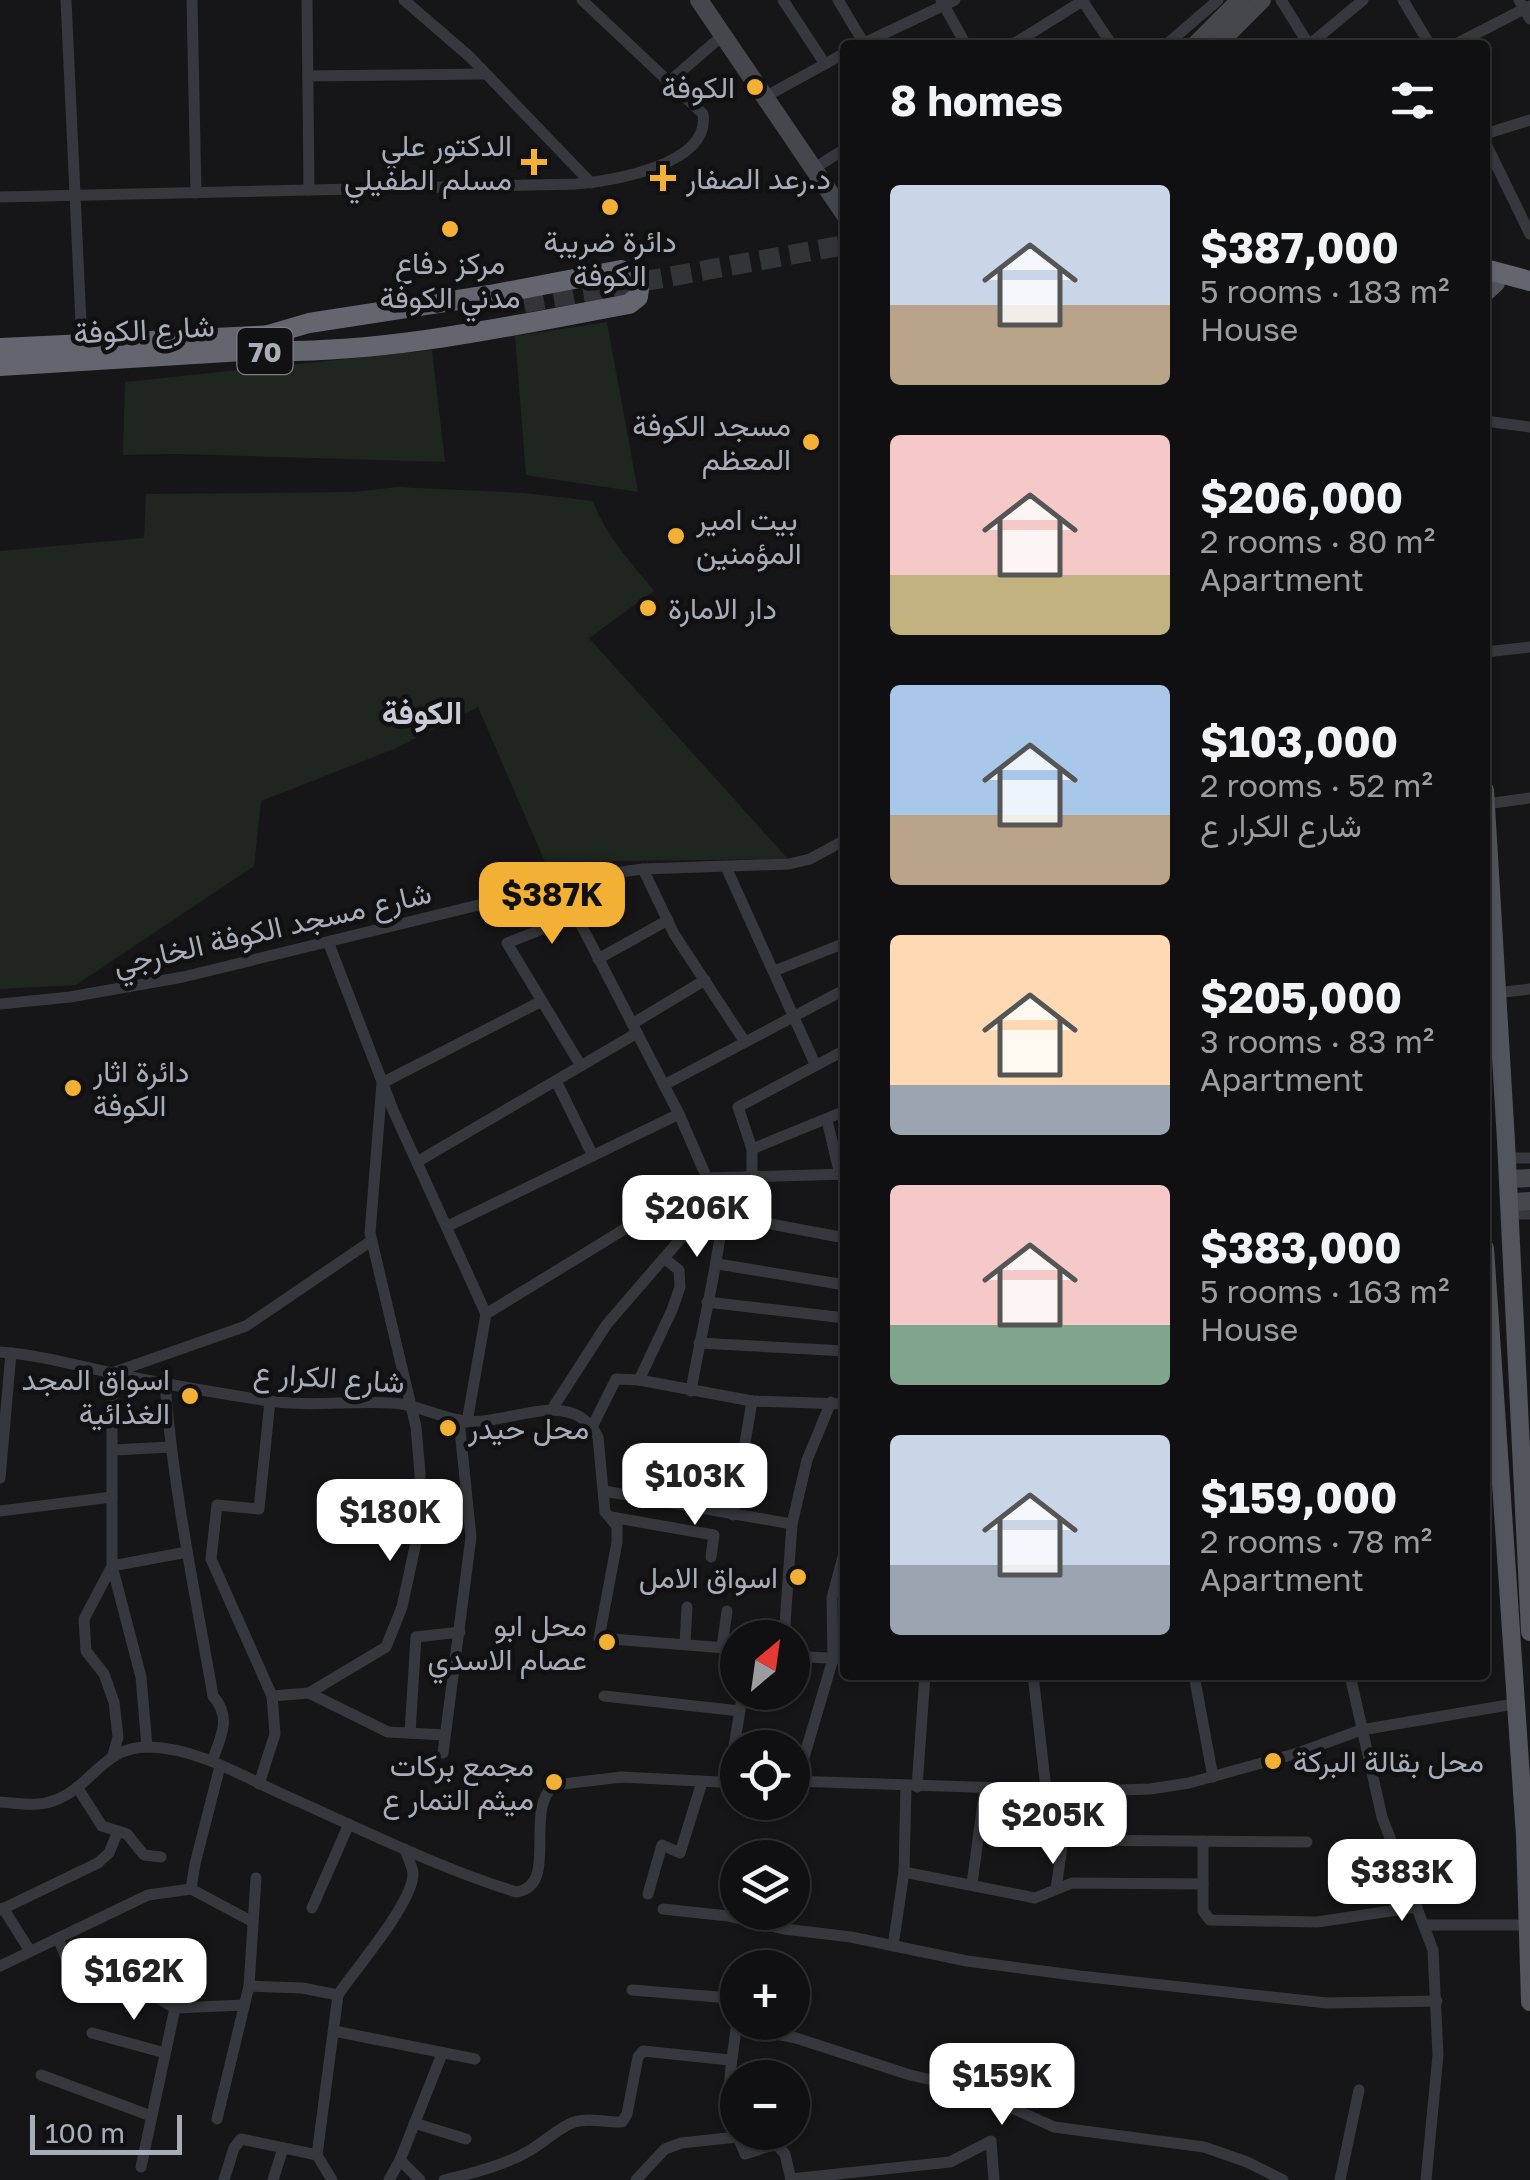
<!DOCTYPE html>
<html lang="en">
<head>
<meta charset="utf-8">
<style>
	body { margin:0; font-family:"Golos Text",Vazirmatn,sans-serif; background:#1e1e20; color:#f1f3f6; height:100vh; display:flex; flex-direction:column; font-size:38px; white-space:nowrap }
	* { box-sizing:border-box; margin:0 }
	p { font-size:32px; color:#9c9d9f }
	.icon { flex:none; width:55px; height:55px; fill:none; stroke:currentColor; stroke-width:2; stroke-linecap:round; stroke-linejoin:round }
	.map { position:relative; flex:1; overflow:hidden }
	.drawer { position:absolute; left:840px; top:40px; width:650px; height:1640px; display:flex; flex-direction:column; background:#101012; border-radius:10px; box-shadow:0 2px 8px #0004,0 0 0 2px #303032 }
	.drawer>* { flex:none }
	.needle { width:65px; rotate:29deg }
	.controls { position:absolute; left:720px; top:1620px; display:grid; gap:20px }
	.controls a { display:grid; place-items:center; width:90px; height:90px; border-radius:50%; background:#101012; box-shadow:0 2px 8px #0004,0 0 0 2px #303032; font-size:50px }
	.scale { position:absolute; left:30px; bottom:25px; width:152px; box-sizing:border-box; padding-left:10px; border:5px solid #a8adb8; border-top:0; font-size:28px; line-height:35px; white-space:nowrap; color:#a8adb8; -webkit-text-stroke:8px #111113; paint-order:stroke }
	.price { position:absolute; translate:-50% -85px; padding:0 22px; border-radius:20px; background:#fff; color:#222; font-size:32px; line-height:65px; filter:drop-shadow(0 2px 5px #0008) }
	.price::after { content:''; position:absolute; left:50%; top:60px; width:30px; height:22px; margin-left:-15px; background:inherit; clip-path:polygon(0 0,100% 0,50% 100%) }
	.price.current { background:#f2b134; color:#111 }
	ul { padding:0; list-style:none }
	li { display:flex; align-items:center; gap:30px; height:250px; padding:0 50px }
	li span { display:grid; place-items:center; flex:none; width:280px; height:200px; border-radius:10px; color:#555 }
	li>.icon { margin-inline-start:auto }
	span .icon { width:120px; height:120px; fill:#fffc; stroke-width:1 }
	li b { font-size:42px }
	h2 { display:flex; justify-content:space-between; align-items:center; height:120px; padding:0 50px; font-size:42px }
	.map>svg:first-child { display:block }
	.green { fill:#1e261f }
	.lines { fill:none; stroke-linecap:round; stroke-linejoin:round }
	.highway-tunnel { stroke:#333438; stroke-width:20; stroke-dasharray:20 10; stroke-linecap:butt }
	.street { stroke:#37383d; stroke-width:11 }
	.secondary { stroke:#45474d; stroke-width:18 }
	.primary { stroke:#53555c; stroke-width:18 }
	.highway { stroke:#63666e; stroke-width:20 }
	.poi-dot { fill:#f2b134; stroke:#111113; stroke-width:4 }
	.labels { text-anchor:middle; dominant-baseline:central; stroke-width:9; stroke-linejoin:round; paint-order:stroke }
	.shield { fill:#111113; stroke:#7b7e86; stroke-width:2.5 }
	.shield-label { font-size:28px; font-weight:bold; fill:#a8adb8 }
	.poi-label { font-size:30px; fill:#a8adb8; stroke:#111113; text-anchor:end }
	.street-label { font-size:30px; fill:#a8adb8; stroke:#111113 }
	.neighbourhood-label { font-size:32px; font-weight:bold; fill:#c9ccd4; stroke:#111113 }
</style>
</head>
<body>
<div class="map">
<svg width="1530" height="2180" viewBox="0 0 1530 2180">
	<rect width="100%" height="100%" fill="#161618"/>
	<!-- green -->
	<g class="green">
		<path d="M607 322 638 492 526 475 515 336Z"/>
		<path d="M432 350 445 462 177 454 123 455 125 382Z"/>
		<path d="M397 487 524 493 593 501C605 535 632 563 654 591L589 638 788 859 545 862 478 707 394 749 261 801 254 866 76 985 0 989V551L144 538 146 494 353 492Z"/>
	</g>
	<g class="lines">
		<!-- highway-tunnel -->
		<path class="highway-tunnel" d="M524 303 845 245"/>
		<!-- street -->
		<g class="street">
			<path d="M66 0 82 345"/>
			<path d="M192 0 196 193"/>
			<path d="M307 0 309 190"/>
			<path d="M404 0 470 57 591 183"/>
			<path d="M783 0 825 64"/>
			<path d="M838 0 865 45"/>
			<path d="M941 0 966 45"/>
			<path d="M1082 0 1112 45"/>
			<path d="M1281 0 1309 45"/>
			<path d="M1403 0 1430 45"/>
			<path d="M1519 0 1530 19"/>
			<path d="M860 45 955 0"/>
			<path d="M1012 45 1084 0"/>
			<path d="M1166 45 1218 0"/>
			<path d="M1309 45 1363 0"/>
			<path d="M1454 45 1530 6"/>
			<path d="M308 76 485 74"/>
			<path d="M670 81 723 35"/>
			<path d="M763 98 845 53"/>
			<path d="M1485 134 1530 120"/>
			<path d="M1485 142 1530 234"/>
			<path d="M813 169 845 149"/>
			<path d="M0 197 576 184C612 181 711 165 703 114L582 0"/>
			<path d="M1485 421 1530 427"/>
			<path d="M1485 652 1530 647"/>
			<path d="M1486 804 1530 798"/>
			<path d="M726 867 815 1064"/>
			<path d="M643 869 674 934 745 1042"/>
			<path d="M561 886 679 1114 723 1215 845 1238"/>
			<path d="M576 916 507 943 581 1066"/>
			<path d="M329 944 393 1110 486 1314"/>
			<path d="M598 959 668 920"/>
			<path d="M774 971 845 943"/>
			<path d="M1495 993 1530 989"/>
			<path d="M0 1004 70 997 183 977 606 874 643 869 789 864 810 859 845 840"/>
			<path d="M632 1024 705 980"/>
			<path d="M556 1081 593 1156"/>
			<path d="M664 1085 840 992 845 1000"/>
			<path d="M827 1120 840 1175"/>
			<path d="M752 1149 845 1111"/>
			<path d="M1506 1158H1530"/>
			<path d="M417 1162 637 1033"/>
			<path d="M752 1175V1149L738 1107 845 1050"/>
			<path d="M1510 1214H1530"/>
			<path d="M448 1226 679 1114"/>
			<path d="M718 1264 845 1285"/>
			<path d="M707 1302 845 1318"/>
			<path d="M699 1343 845 1351"/>
			<path d="M0 1352C39 1355 75 1365 112 1373 162 1384 212 1392 262 1400 310 1408 345 1400 392 1403 417 1404 440 1418 465 1421 509 1426 571 1385 598 1437L605 1512 617 1526V1542L599 1638 738 1649"/>
			<path d="M639 1380 672 1310 680 1287 679 1270 664 1258"/>
			<path d="M165 1383C173 1489 195 1592 213 1696 232 1717 221 1737 212 1761"/>
			<path d="M691 1391C701 1332 716 1275 723 1215"/>
			<path d="M552 1409 607 1324 715 1199"/>
			<path d="M467 1422 486 1314 708 1178 845 1174"/>
			<path d="M592 1427 616 1379 639 1380 752 1401 845 1404"/>
			<path d="M114 1450 170 1447"/>
			<path d="M0 1478 11 1353"/>
			<path d="M604 1491 792 1524"/>
			<path d="M420 1500 466 1492"/>
			<path d="M0 1511 112 1497"/>
			<path d="M733 1515 752 1401"/>
			<path d="M611 1517 714 1535 711 1557"/>
			<path d="M784 1638 792 1524 807 1460 831 1402"/>
			<path d="M685 1643 687 1607"/>
			<path d="M722 1647 727 1611"/>
			<path d="M792 1656 845 1659"/>
			<path d="M1033 1675 1046 1789"/>
			<path d="M1194 1675 1213 1777"/>
			<path d="M1350 1675 1382 1817 1433 1950 1438 2055 1426 2180"/>
			<path d="M309 1693 388 1732 445 1735"/>
			<path d="M272 1696 309 1693 386 1647 402 1607 419 1528 420 1473 416 1427 370 1233 382 1083 540 1002"/>
			<path d="M604 1696 740 1711"/>
			<path d="M410 1733 416 1637 460 1632"/>
			<path d="M147 1747 141 1677 112 1566 187 1552"/>
			<path d="M443 1753 471 1537 459 1420"/>
			<path d="M113 1755 118 1737 114 1702 104 1674 86 1651 84 1619 112 1566V1373L246 1326 371 1241"/>
			<path d="M792 1781 1089 1791 1150 1789 1189 1783 1298 1753 1361 1730 1514 1704"/>
			<path d="M797 1781 833 1659 832 1598 845 1549"/>
			<path d="M728 1783 743 1692"/>
			<path d="M259 1784 275 1734 272 1696 211 1559 217 1505 259 1509 270 1401"/>
			<path d="M77 1787 102 1826 127 1834 144 1855 161 1857"/>
			<path d="M917 1787 925 1675"/>
			<path d="M0 1802C17 1803 36 1807 53 1801 92 1788 102 1746 149 1747 197 1748 242 1776 284 1795 361 1829 436 1867 516 1892 560 1887 523 1811 554 1785L622 1777 738 1783"/>
			<path d="M1064 1840 1307 1842"/>
			<path d="M1203 1841V1911L1210 1920 1317 1922 1417 1907"/>
			<path d="M904 1872 1035 1898 1072 1883 1203 1884"/>
			<path d="M972 1884 985 1788"/>
			<path d="M191 1889 195 1864 220 1766"/>
			<path d="M1056 1889 1070 1790"/>
			<path d="M648 1894 662 1845 680 1853 702 1782"/>
			<path d="M3 1908 30 1951"/>
			<path d="M312 1908 349 1824"/>
			<path d="M663 1909 728 1916 784 1929 851 1937 967 1961 1080 1976 1327 2003 1437 2001"/>
			<path d="M0 1910 98 1863 109 1853 118 1831"/>
			<path d="M1424 1925H1526"/>
			<path d="M58 1938 75 1981H128L175 2008 244 2005"/>
			<path d="M893 1946 904 1872 906 1786"/>
			<path d="M0 1966 148 1895 191 1889 253 1922"/>
			<path d="M249 1986 256 1878"/>
			<path d="M632 1990 730 1998 738 2008"/>
			<path d="M338 1995C355 1969 414 1902 413 1873 412 1865 408 1858 405 1850"/>
			<path d="M737 2020C731 2076 720 2098 745 2154L776 2144 785 2154 791 2180"/>
			<path d="M737 2026 796 2038 910 2075 968 2088 1054 2127 1204 2147 1247 2162 1283 2180"/>
			<path d="M334 2031 475 2059"/>
			<path d="M92 2033 165 2053"/>
			<path d="M41 2075 151 2116"/>
			<path d="M217 2119 249 1986 302 1988 338 1995 317 2155 241 2139 234 2148 224 2180"/>
			<path d="M414 2123 466 2139"/>
			<path d="M317 2155 332 2180"/>
			<path d="M141 2167 175 2008"/>
			<path d="M791 2179 950 2162 991 2141 994 2180"/>
			<path d="M273 2180 283 2148"/>
			<path d="M389 2180 400 2160"/>
			<path d="M420 2180 400 2160 442 2054"/>
			<path d="M444 2180C471 2174 503 2166 527 2152 544 2143 556 2129 574 2122 590 2117 606 2123 622 2122L627 2114 638 2057 643 2051 730 2060"/>
			<path d="M636 2180 665 2149 681 2143 737 2137"/>
			<path d="M1340 2180 1359 2090"/>
		</g>
		<!-- secondary -->
		<g class="secondary">
			<path d="M699 0 845 215"/>
			<path d="M1195 45 1240 0"/>
			<path d="M1217 45 1262 0"/>
			<path d="M1508 1179 1530 1178"/>
			<path d="M1509 1202 1530 1201"/>
		</g>
		<!-- primary -->
		<g class="primary">
			<path d="M1485 293 1496 283"/>
			<path d="M1485 790 1506 1141 1530 1632"/>
			<path d="M1485 1248 1525 1836 1530 2002"/>
		</g>
		<!-- highway -->
		<g class="highway">
			<path d="M1485 269 1530 281"/>
			<path d="M261 337 309 323 490 295 621 270 634 275 639 288 638 297 629 304C510 326 389 353 267 351"/>
			<path d="M0 348 275 335"/>
			<path d="M0 366 277 349"/>
		</g>
	</g>
	<!-- markers -->
	<g class="poi-dot">
		<circle cx="755" cy="87" r="10"/>
		<path d="M529 147h10v10h10v10h-10v10h-10v-10h-10v-10h10z"/>
		<path d="M658 163h10v10h10v10h-10v10h-10v-10h-10v-10h10z"/>
		<circle cx="610" cy="207" r="10"/>
		<circle cx="450" cy="229" r="10"/>
		<circle cx="811" cy="442" r="10"/>
		<circle cx="676" cy="536" r="10"/>
		<circle cx="648" cy="608" r="10"/>
		<circle cx="73" cy="1088" r="10"/>
		<circle cx="190" cy="1396" r="10"/>
		<circle cx="448" cy="1428" r="10"/>
		<circle cx="798" cy="1577" r="10"/>
		<circle cx="607" cy="1642" r="10"/>
		<circle cx="1273" cy="1761" r="10"/>
		<circle cx="554" cy="1782" r="10"/>
	</g>
	<g class="labels">
		<!-- shield labels -->
		<rect class="shield" x="237.5" y="328" width="55" height="46" rx="8"/>
		<g class="shield-label">
			<text x="265" y="351">70</text>
		</g>
		<!-- poi labels -->
		<g class="poi-label">
			<text x="735" y="87">الكوفة</text>
			<text x="512" y="145">الدكتور علي<tspan x="512" dy="34">مسلم الطفيلي</tspan></text>
			<text x="686" y="178" text-anchor="start">د.رعد الصفار</text>
			<text x="610" y="241" text-anchor="middle">دائرة ضريبة<tspan x="610" dy="34">الكوفة</tspan></text>
			<text x="450" y="263" text-anchor="middle">مركز دفاع<tspan x="450" dy="34">مدني الكوفة</tspan></text>
			<text x="791" y="425">مسجد الكوفة<tspan x="791" dy="34">المعظم</tspan></text>
			<text x="696" y="519" text-anchor="start">بيت امير<tspan x="696" dy="34">المؤمنين</tspan></text>
			<text x="668" y="608" text-anchor="start">دار الامارة</text>
			<text x="93" y="1071" text-anchor="start">دائرة اثار<tspan x="93" dy="34">الكوفة</tspan></text>
			<text x="170" y="1379">اسواق المجد<tspan x="170" dy="34">الغذائية</tspan></text>
			<text x="468" y="1428" text-anchor="start">محل حيدر</text>
			<text x="778" y="1577">اسواق الامل</text>
			<text x="587" y="1625">محل ابو<tspan x="587" dy="34">عصام الاسدي</tspan></text>
			<text x="1293" y="1761" text-anchor="start">محل بقالة البركة</text>
			<text x="534" y="1765">مجمع بركات<tspan x="534" dy="34">ميثم التمار ع</tspan></text>
		</g>
		<!-- street labels -->
		<g class="street-label">
			<text transform="translate(144 329) rotate(-3)">شارع الكوفة</text>
			<text transform="translate(272 928) rotate(-13)">شارع مسجد الكوفة الخارجي</text>
			<text transform="translate(329 1377) rotate(4)">شارع الكرار ع</text>
		</g>
		<!-- neighbourhood labels -->
		<g class="neighbourhood-label">
			<text x="422" y="712">الكوفة</text>
		</g>
	</g>
</svg>
<div class="controls">
<a><svg class="needle" viewBox="-14 -14 28 28"><path d="M0-13l5 13h-10z" fill="#e53935"/><path d="M0 13l5-13h-10z" fill="#9c9d9f"/></svg></a>
<a><svg class="icon" aria-label="locate" viewBox="0 0 24 24"><circle cx="12" cy="12" r="6"/><path d="M12 2v4M12 18v4M2 12h4M18 12h4"/></svg></a>
<a><svg class="icon" aria-label="layers" viewBox="0 0 24 24"><path d="M12 4l9 5-9 5-9-5zM3 14l9 5 9-5"/></svg></a>
<a>+</a>
<a>−</a>
</div>
<div class="scale">100 m</div>
<b class="price current" style="left:552px;top:947px">$387K</b>
<b class="price" style="left:697px;top:1260px">$206K</b>
<b class="price" style="left:695px;top:1528px">$103K</b>
<b class="price" style="left:390px;top:1564px">$180K</b>
<b class="price" style="left:1053px;top:1867px">$205K</b>
<b class="price" style="left:1402px;top:1924px">$383K</b>
<b class="price" style="left:134px;top:2023px">$162K</b>
<b class="price" style="left:1002px;top:2128px">$159K</b>
<section class="drawer">
<h2>8 homes<svg class="icon" aria-label="filters" viewBox="0 0 24 24"><path d="M4 7h16M4 17h16"/><circle cx="9" cy="7" r="2"/><circle cx="15" cy="17" r="2"/></svg></h2>
<ul>
<li><span style="background:linear-gradient(#c9d6e8 60%,#b9a48a 0)"><svg class="icon" aria-label="home" viewBox="0 0 24 24"><path d="M3 11l9-7 9 7M6 9v11h12V9"/></svg></span><div><b>$387,000</b><p>5 rooms · 183 m²</p><p>House</p></div></li>
<li><span style="background:linear-gradient(#f6c9c9 70%,#c2b280 0)"><svg class="icon" aria-label="home" viewBox="0 0 24 24"><path d="M3 11l9-7 9 7M6 9v11h12V9"/></svg></span><div><b>$206,000</b><p>2 rooms · 80 m²</p><p>Apartment</p></div></li>
<li><span style="background:linear-gradient(#a9c7e8 65%,#b9a48a 0)"><svg class="icon" aria-label="home" viewBox="0 0 24 24"><path d="M3 11l9-7 9 7M6 9v11h12V9"/></svg></span><div><b>$103,000</b><p>2 rooms · 52 m²</p><p>شارع الكرار ع</p></div></li>
<li><span style="background:linear-gradient(#ffd9b3 75%,#9aa5b1 0)"><svg class="icon" aria-label="home" viewBox="0 0 24 24"><path d="M3 11l9-7 9 7M6 9v11h12V9"/></svg></span><div><b>$205,000</b><p>3 rooms · 83 m²</p><p>Apartment</p></div></li>
<li><span style="background:linear-gradient(#f6c9c9 70%,#7fa58c 0)"><svg class="icon" aria-label="home" viewBox="0 0 24 24"><path d="M3 11l9-7 9 7M6 9v11h12V9"/></svg></span><div><b>$383,000</b><p>5 rooms · 163 m²</p><p>House</p></div></li>
<li><span style="background:linear-gradient(#c9d6e8 65%,#9aa5b1 0)"><svg class="icon" aria-label="home" viewBox="0 0 24 24"><path d="M3 11l9-7 9 7M6 9v11h12V9"/></svg></span><div><b>$159,000</b><p>2 rooms · 78 m²</p><p>Apartment</p></div></li>
</ul>
</section>
</div>
</body>
</html>
